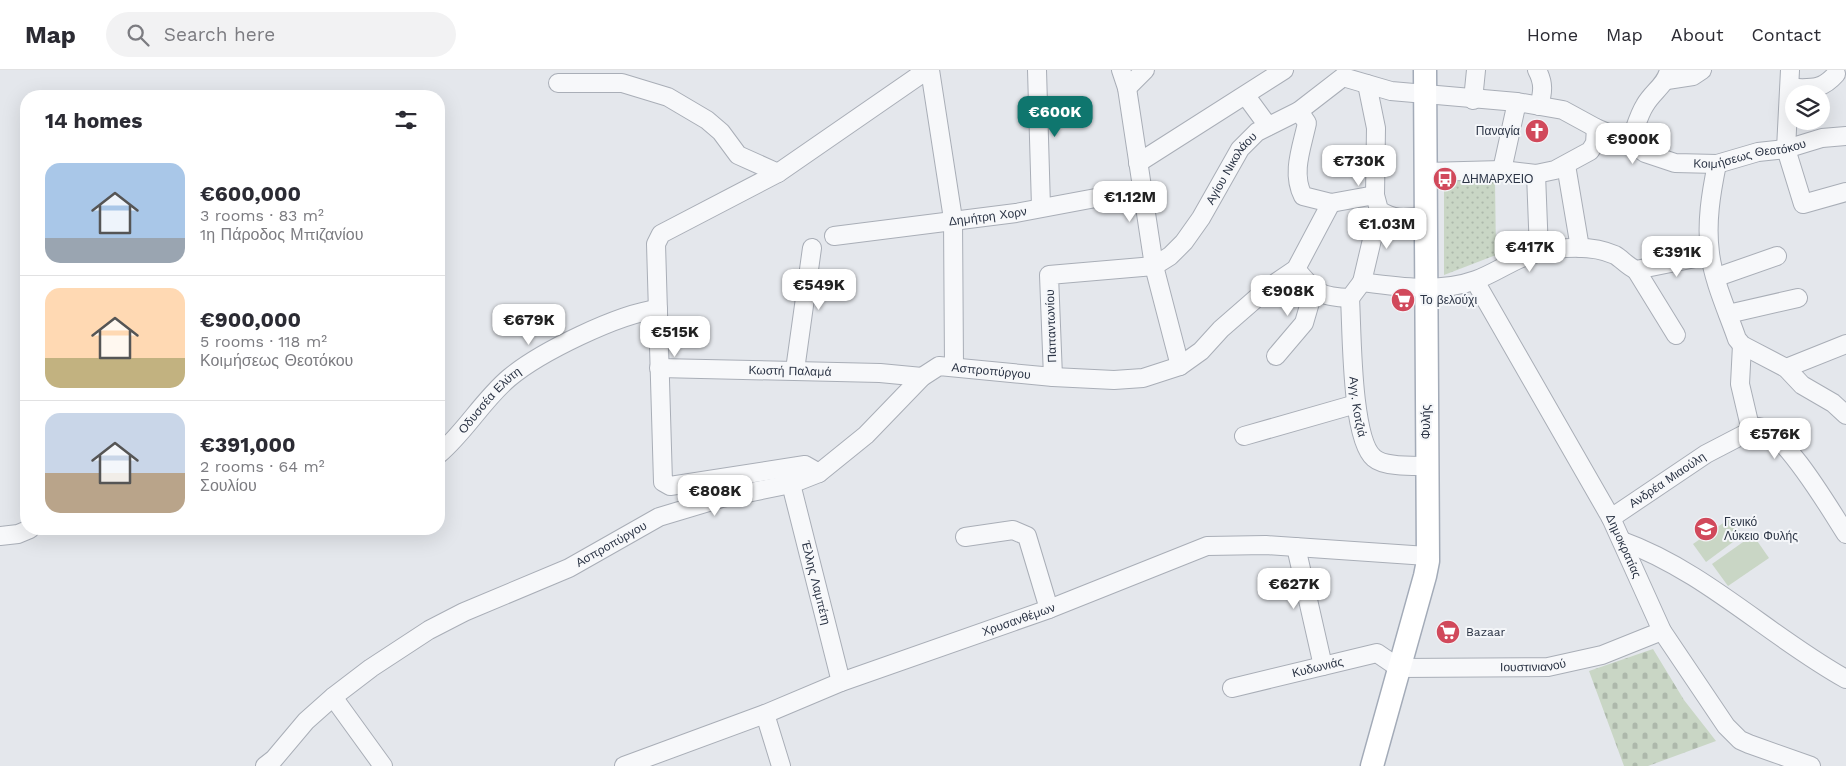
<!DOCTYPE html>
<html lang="en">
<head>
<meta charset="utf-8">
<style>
	body { margin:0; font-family:"Work Sans",sans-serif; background:#f2f2f3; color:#2b2b33; height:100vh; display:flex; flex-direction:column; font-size:19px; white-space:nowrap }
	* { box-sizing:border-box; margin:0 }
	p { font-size:16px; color:#7c7c81 }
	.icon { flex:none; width:28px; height:28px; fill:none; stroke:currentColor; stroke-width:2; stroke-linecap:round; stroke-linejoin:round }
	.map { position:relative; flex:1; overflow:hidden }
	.sheet { position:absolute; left:20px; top:20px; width:425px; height:445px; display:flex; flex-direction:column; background:#fff; border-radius:20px; box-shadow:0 5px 20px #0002 }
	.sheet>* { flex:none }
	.controls { position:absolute; left:1785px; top:15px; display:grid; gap:10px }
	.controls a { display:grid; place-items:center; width:45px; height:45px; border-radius:50%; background:#fff; box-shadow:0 5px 20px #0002; font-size:25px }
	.price { position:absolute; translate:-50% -42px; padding:0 11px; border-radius:10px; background:#fff; color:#222; font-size:16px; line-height:32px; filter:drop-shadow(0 1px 2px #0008) }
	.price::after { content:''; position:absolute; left:50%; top:30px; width:15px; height:11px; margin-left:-8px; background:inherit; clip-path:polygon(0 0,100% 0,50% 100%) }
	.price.on { background:#0f766e; color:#fff }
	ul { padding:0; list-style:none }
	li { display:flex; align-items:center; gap:15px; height:125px; padding:0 25px }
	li+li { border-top:1px solid #e1e1e2 }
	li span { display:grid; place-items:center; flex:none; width:140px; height:100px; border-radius:15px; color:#555 }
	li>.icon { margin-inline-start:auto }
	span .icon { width:60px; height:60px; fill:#fffc; stroke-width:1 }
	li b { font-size:21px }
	h2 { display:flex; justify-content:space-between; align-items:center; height:60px; padding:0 25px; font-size:21px }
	header { display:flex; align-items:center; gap:30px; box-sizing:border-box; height:70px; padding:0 25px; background:#fff; border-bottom:1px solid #e1e1e2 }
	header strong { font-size:24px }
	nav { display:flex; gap:28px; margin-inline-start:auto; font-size:18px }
	.search { width:350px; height:45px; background:#f2f2f3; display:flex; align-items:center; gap:12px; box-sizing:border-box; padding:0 18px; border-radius:28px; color:#7c7c81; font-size:19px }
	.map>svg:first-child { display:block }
	.grass { fill:url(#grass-dots) }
	.cemetery { fill:url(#cemetery-stones) }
	.garden { fill:#c9d6c5 }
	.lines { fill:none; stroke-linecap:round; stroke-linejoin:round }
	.minor-casing { stroke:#a9aeb7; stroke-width:20 }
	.major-casing { stroke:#a3abb8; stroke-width:25 }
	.minor { stroke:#f7f8fa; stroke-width:18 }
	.major { stroke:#fff; stroke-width:22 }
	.labels { text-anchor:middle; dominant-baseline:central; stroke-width:4; stroke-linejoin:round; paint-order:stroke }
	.poi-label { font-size:12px; fill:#2b3445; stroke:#f4f6f9; text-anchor:start }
	.street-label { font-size:12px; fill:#2b3445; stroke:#f4f6f9 }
</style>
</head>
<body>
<header>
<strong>Map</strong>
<div class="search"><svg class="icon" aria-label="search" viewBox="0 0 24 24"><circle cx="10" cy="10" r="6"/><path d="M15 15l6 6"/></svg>Search here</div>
<nav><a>Home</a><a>Map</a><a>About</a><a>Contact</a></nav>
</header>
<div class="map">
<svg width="1846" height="696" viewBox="0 0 1846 696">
	<defs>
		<pattern id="grass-dots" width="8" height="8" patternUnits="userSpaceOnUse" patternTransform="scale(1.25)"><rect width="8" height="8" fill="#c9d6c5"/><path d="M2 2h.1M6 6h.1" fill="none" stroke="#adb8ab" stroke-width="1.8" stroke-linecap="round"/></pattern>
		<pattern id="cemetery-stones" width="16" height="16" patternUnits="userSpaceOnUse" patternTransform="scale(1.25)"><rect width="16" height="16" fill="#c9d6c5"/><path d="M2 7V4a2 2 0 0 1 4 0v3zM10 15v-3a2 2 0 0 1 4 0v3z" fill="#adb8ab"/></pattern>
	</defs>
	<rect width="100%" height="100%" fill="#e4e7ec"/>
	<!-- grass -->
	<path class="grass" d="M1444 109 1495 110 1496 185 1444 205Z"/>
	<!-- cemetery -->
	<path class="cemetery" d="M1653 579 1684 630 1716 671 1648 696H1624L1589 601Z"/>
	<!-- garden -->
	<g class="garden">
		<path d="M1729 449 1741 466 1706 492 1693 474Z"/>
		<path d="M1753 465 1769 488 1728 516 1712 494Z"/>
	</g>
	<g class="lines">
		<!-- minor casing -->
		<g class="minor-casing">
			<g id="minor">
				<path d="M930 0 953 149 954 296"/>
				<path d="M1037 0 1041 137"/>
				<path d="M1121 0 1127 18 1154 196 1180 296"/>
				<path d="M1537 0C1544 13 1543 22 1539 36"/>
				<path d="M1790 0 1786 79 1803 134 1846 122"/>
				<path d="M1667 10 1693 6 1702 0"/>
				<path d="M558 13H622L668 27 707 50 721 62 738 85 778 103"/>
				<path d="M1367 14 1376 58 1375 125 1379 140C1395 151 1407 148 1426 146"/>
				<path d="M1127 18 1145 0"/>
				<path d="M1790 18C1811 18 1821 21 1836 4"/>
				<path d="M1246 26 1268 56"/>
				<path d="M1473 30 1476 0"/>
				<path d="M1299 41 1307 53C1302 77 1291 103 1303 126L1331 133 1375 125"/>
				<path d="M1630 72C1635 60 1638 46 1645 35 1653 21 1666 15 1669 0"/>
				<path d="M1138 93 1284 0"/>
				<path d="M1717 94C1711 123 1706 153 1710 183 1713 210 1728 243 1737 269L1742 275 1786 298 1802 315 1833 333 1846 345"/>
				<path d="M1566 95 1580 178"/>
				<path d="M1502 100 1517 32"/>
				<path d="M1426 102 1502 100 1536 104 1555 100 1590 81 1595 73 1596 58"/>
				<path d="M1536 104 1539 182"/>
				<path id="s1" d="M834 166 1016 143 1101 127 1141 125"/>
				<path d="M1296 199C1315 222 1319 227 1350 228L1362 212C1399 217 1440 223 1476 210 1490 205 1504 196 1517 190 1544 178 1587 172 1615 185 1622 189 1627 196 1636 200L1710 185"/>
				<path d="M1636 200 1676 265"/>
				<path d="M1717 207 1777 186"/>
				<path id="s2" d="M1475 211 1611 448 1662 561 1726 656 1740 670 1749 674 1811 696"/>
				<path d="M1362 212 1379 140"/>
				<path id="s3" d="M1350 228C1352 260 1351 369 1374 388 1384 397 1413 396 1426 396"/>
				<path d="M1728 244 1798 228"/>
				<path d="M1742 275 1740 314 1751 361"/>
				<path d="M1276 286 1304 253 1311 229 1316 222"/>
				<path id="s4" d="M659 298 880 303 922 307"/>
				<path d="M1786 298 1846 274"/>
				<path d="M795 300 812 178"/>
				<path id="s5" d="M1053 307 1049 205 1154 196 1170 186 1184 172 1201 148 1240 79 1257 62 1299 41 1343 7 1391 21 1517 32 1563 40 1596 58 1630 72 1645 83 1675 93 1717 94 1758 82 1786 79 1822 68 1846 66"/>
				<path d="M1244 366 1356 334"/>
				<path id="s6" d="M439 384C465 362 483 330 509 308 540 282 618 244 658 239"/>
				<path d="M819 403 805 395 670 416 663 412 656 174 661 164 778 103 927 0"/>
				<path id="s7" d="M791 414 841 612"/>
				<path id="s8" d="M1611 448 1706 384 1758 357C1784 360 1831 441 1846 464"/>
				<path d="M0 466 18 464 30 459"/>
				<path d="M965 467 1013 460 1027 466 1049 539"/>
				<path d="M1622 471C1705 501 1770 567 1846 609"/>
				<path d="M1296 477 1323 596"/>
				<path id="s9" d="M1232 618 1377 583 1399 598 1548 597 1602 585 1662 561"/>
				<path d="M333 627 383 696"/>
				<path d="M765 644 781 696"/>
				<path id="s10" d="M265 696 274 689 306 651 333 627 371 598 429 560 464 542 569 498 659 447 722 428 791 414 819 403 866 365 922 307 939 296 1053 307 1114 310 1143 308 1180 296 1201 281 1221 259 1268 218 1296 199 1331 133"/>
				<path id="s11" d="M624 696 765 644 841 612 1049 539 1207 476 1266 475 1427 486"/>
			</g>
		</g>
		<!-- major casing -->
		<g class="major-casing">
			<path id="major" d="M1372 696 1425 506 1428 491 1425 0"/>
		</g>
		<!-- minor -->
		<use href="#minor" class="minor"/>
		<!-- major -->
		<use href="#major" class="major"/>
	</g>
	<!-- icons -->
	<defs>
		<g id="church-disc" transform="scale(1.25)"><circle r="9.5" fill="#d1495b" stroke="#f4f6f9"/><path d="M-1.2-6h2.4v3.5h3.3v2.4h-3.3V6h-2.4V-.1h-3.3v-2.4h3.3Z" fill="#fff"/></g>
		<g id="bus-disc" transform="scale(1.25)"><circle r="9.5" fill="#d1495b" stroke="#f4f6f9"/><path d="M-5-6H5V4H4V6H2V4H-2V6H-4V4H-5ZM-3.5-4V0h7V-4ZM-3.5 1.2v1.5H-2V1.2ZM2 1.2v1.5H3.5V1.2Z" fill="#fff"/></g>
		<g id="supermarket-disc" transform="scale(1.25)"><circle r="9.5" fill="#d1495b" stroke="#f4f6f9"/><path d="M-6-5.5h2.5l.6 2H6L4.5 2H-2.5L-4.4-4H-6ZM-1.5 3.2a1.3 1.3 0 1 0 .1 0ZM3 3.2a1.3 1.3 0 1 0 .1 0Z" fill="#fff"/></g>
		<g id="school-disc" transform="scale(1.25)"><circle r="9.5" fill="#d1495b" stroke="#f4f6f9"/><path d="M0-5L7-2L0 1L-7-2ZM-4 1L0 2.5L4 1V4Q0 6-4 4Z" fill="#fff"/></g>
	</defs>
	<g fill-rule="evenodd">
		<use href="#church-disc" x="1537" y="61"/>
		<use href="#bus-disc" x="1445" y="109"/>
		<use href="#supermarket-disc" x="1403" y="230"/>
		<use href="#school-disc" x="1706" y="459"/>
		<use href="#supermarket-disc" x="1448" y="562"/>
	</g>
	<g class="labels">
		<!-- poi labels -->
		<g class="poi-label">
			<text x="1520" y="61" text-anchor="end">Παναγία</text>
			<text x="1462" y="109">ΔΗΜΑΡΧΕΙΟ</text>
			<text x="1420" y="230">Το βελούχι</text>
			<text x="1724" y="452">Γενικό<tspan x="1724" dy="14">Λύκειο Φυλής</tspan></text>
			<text x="1466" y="562">Bazaar</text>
		</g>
		<!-- street labels -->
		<g class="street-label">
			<text stroke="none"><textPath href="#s5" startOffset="905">Κοιμήσεως Θεοτόκου</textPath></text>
			<text stroke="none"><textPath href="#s5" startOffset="334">Αγίου Νικολάου</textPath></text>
			<text stroke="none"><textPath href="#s1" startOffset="155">Δημήτρη Χορν</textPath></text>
			<text transform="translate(1051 256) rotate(-92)">Παπαντωνίου</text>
			<text stroke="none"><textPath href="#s4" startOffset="131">Κωστή Παλαμά</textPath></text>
			<text stroke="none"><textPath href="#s10" startOffset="851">Ασπροπύργου</textPath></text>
			<text stroke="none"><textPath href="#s6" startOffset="74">Οδυσσέα Ελύτη</textPath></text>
			<text stroke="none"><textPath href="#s3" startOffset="109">Αγγ. Κοτζιά</textPath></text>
			<text transform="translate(1426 352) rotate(-90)">Φυλής</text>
			<text stroke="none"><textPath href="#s8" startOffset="68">Ανδρέα Μιαούλη</textPath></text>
			<text stroke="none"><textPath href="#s10" startOffset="416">Ασπροπύργου</textPath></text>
			<text stroke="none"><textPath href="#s2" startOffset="304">Δημοκρατίας</textPath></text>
			<text stroke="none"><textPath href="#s7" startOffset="102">Έλλης Λαμπέτη</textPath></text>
			<text stroke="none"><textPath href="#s11" startOffset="421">Χρυσανθέμων</textPath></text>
			<text stroke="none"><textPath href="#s9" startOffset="310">Ιουστινιανού</textPath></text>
			<text stroke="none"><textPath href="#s9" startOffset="88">Κυδωνιάς</textPath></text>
		</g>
	</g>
</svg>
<div class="controls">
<a><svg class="icon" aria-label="layers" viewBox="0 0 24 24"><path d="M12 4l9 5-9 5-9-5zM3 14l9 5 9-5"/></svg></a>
</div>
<b class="price on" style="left:1055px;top:68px">€600K</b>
<b class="price" style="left:1633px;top:95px">€900K</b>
<b class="price" style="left:1359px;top:117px">€730K</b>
<b class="price" style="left:1130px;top:153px">€1.12M</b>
<b class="price" style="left:1387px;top:180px">€1.03M</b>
<b class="price" style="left:1530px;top:203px">€417K</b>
<b class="price" style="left:1677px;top:208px">€391K</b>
<b class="price" style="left:819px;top:241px">€549K</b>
<b class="price" style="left:1288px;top:247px">€908K</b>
<b class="price" style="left:529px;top:276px">€679K</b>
<b class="price" style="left:675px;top:288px">€515K</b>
<b class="price" style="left:1775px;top:390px">€576K</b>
<b class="price" style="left:715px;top:447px">€808K</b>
<b class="price" style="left:1294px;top:540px">€627K</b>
<section class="sheet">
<h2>14 homes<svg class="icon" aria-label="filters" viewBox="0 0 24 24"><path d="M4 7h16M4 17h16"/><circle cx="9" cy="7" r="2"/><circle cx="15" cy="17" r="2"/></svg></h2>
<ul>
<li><span style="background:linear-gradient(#a9c7e8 75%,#9aa5b1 0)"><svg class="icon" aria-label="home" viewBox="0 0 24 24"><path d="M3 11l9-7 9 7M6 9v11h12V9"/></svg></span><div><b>€600,000</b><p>3 rooms · 83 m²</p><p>1η Πάροδος Μπιζανίου</p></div></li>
<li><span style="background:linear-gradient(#ffd9b3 70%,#c2b280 0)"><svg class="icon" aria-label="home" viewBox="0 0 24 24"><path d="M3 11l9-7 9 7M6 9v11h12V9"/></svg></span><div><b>€900,000</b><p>5 rooms · 118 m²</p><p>Κοιμήσεως Θεοτόκου</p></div></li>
<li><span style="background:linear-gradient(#c9d6e8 60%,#b9a48a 0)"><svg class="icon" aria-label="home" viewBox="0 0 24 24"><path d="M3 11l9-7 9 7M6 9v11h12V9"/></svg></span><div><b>€391,000</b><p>2 rooms · 64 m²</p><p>Σουλίου</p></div></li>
</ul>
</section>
</div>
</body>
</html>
